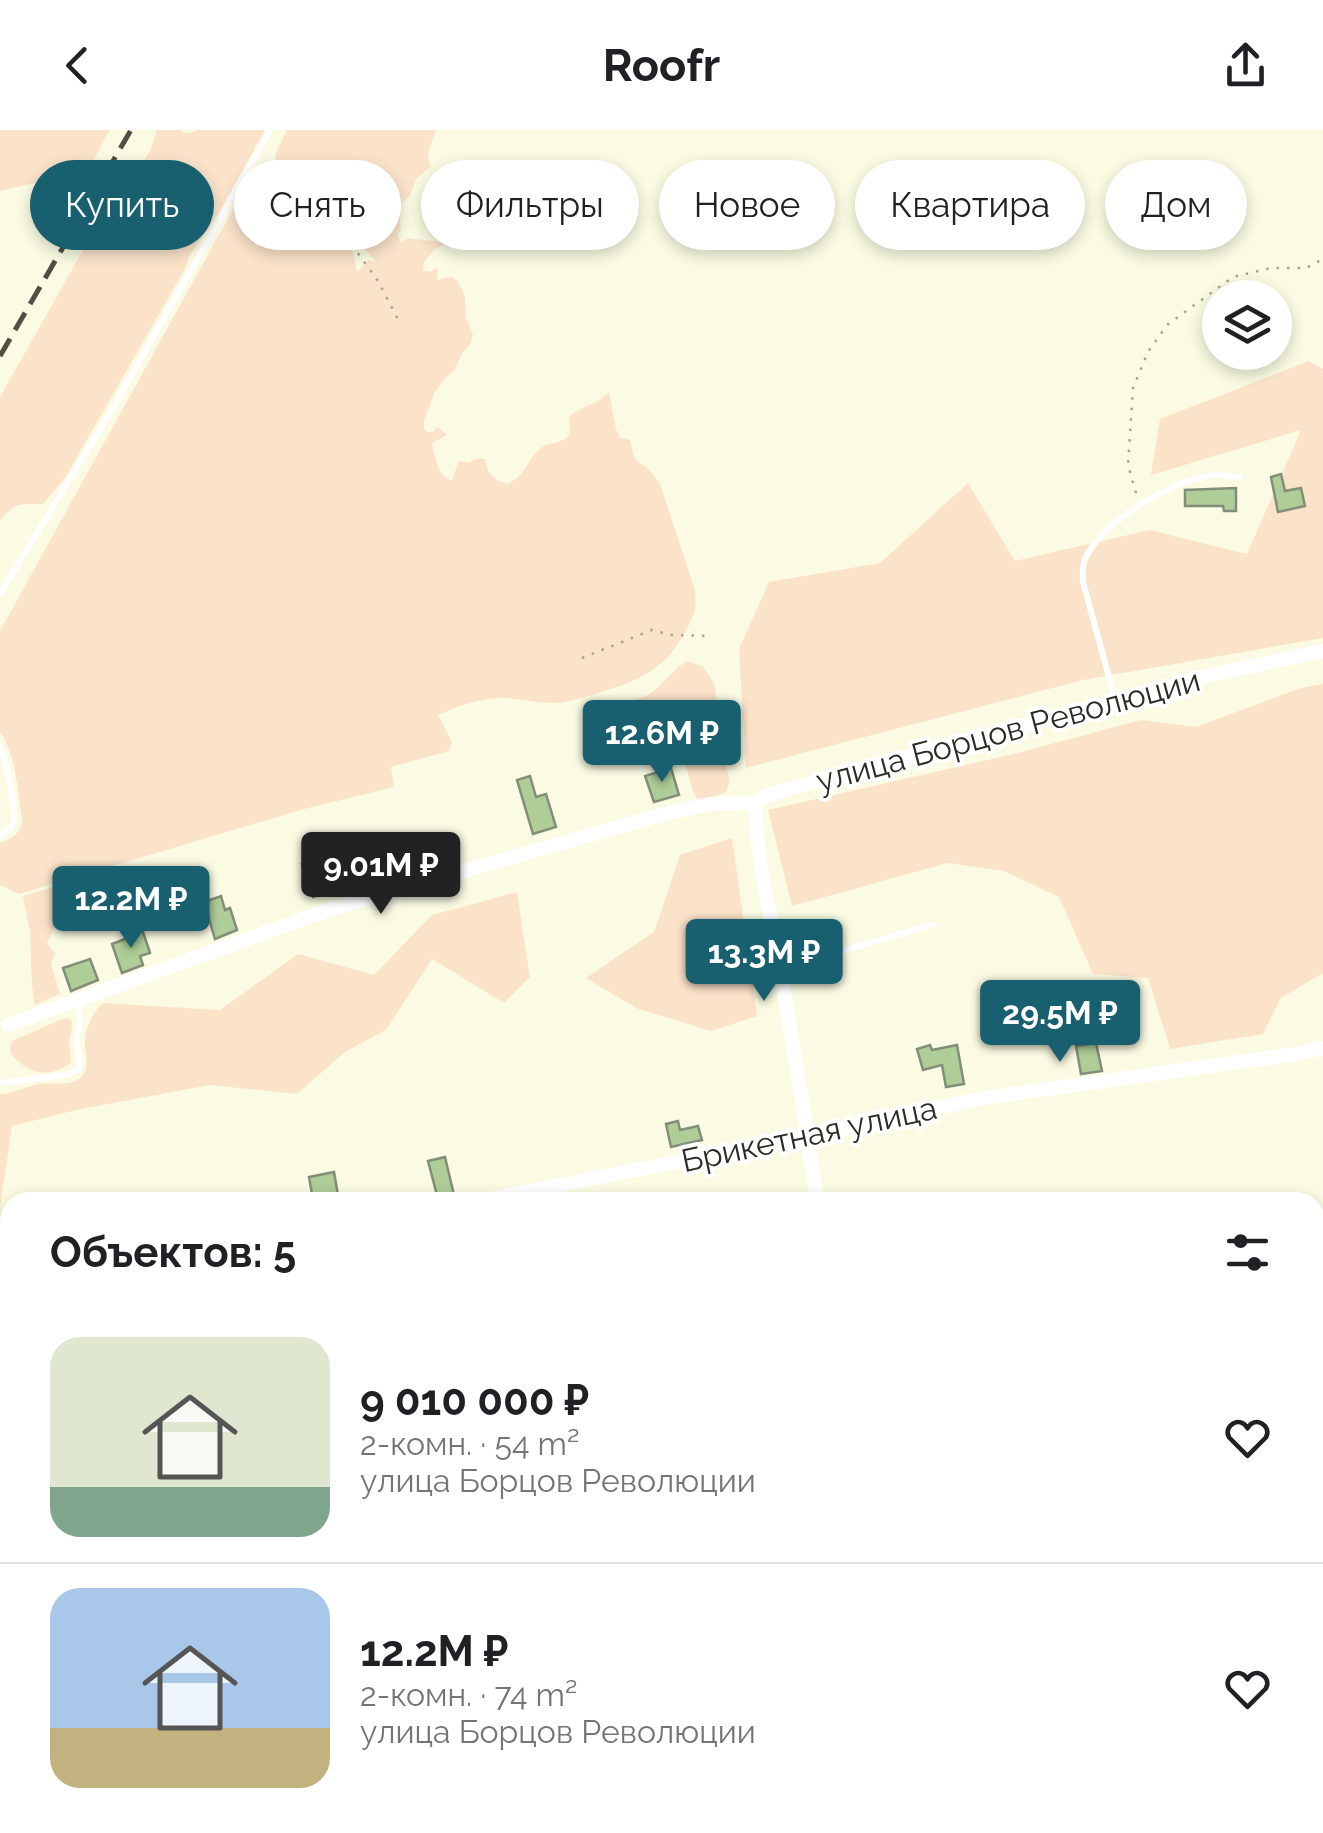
<!DOCTYPE html>
<html lang="ru">
<head>
<meta charset="utf-8">
<style>
	body { margin:0; font-family:Raleway,sans-serif; background:#f2f2f2; color:#202124; height:100vh; display:flex; flex-direction:column; font-size:38px; white-space:nowrap }
	* { box-sizing:border-box; margin:0 }
	p { font-size:32px; color:#757577 }
	.icon { flex:none; width:55px; height:55px; fill:none; stroke:currentColor; stroke-width:2; stroke-linecap:round; stroke-linejoin:round }
	.map { position:relative; flex:1; overflow:hidden }
	.side { position:absolute; left:0px; top:1062px; width:1325px; height:642px; display:flex; flex-direction:column; background:#fff; border-radius:30px 30px 0 0; box-shadow:0 5px 15px #0003 }
	.side>* { flex:none }
	.hud { position:absolute; left:30px; top:30px; width:1265px; height:90px; display:flex; gap:20px }
	.fabs { position:absolute; left:1202px; top:150px; display:grid; gap:20px }
	.fabs a { display:grid; place-items:center; width:90px; height:90px; border-radius:50%; background:#fff; box-shadow:0 5px 15px #0003; font-size:50px }
	.price { position:absolute; translate:-50% -85px; padding:0 22px; border-radius:10px; background:#185f70; color:#fff; font-size:32px; line-height:65px; filter:drop-shadow(0 2px 5px #0008) }
	.price::after { content:''; position:absolute; left:50%; top:60px; width:30px; height:22px; margin-left:-15px; background:inherit; clip-path:polygon(0 0,100% 0,50% 100%) }
	.price.selected { background:#222; color:#fff }
	ul { padding:0; list-style:none }
	li { display:flex; align-items:center; gap:30px; height:250px; padding:0 50px }
	li+li { border-top:2px solid #e0e0e0 }
	li span { display:grid; place-items:center; flex:none; width:280px; height:200px; border-radius:30px; color:#555 }
	li>.icon { margin-inline-start:auto }
	span .icon { width:120px; height:120px; fill:#fffc; stroke-width:1 }
	li b { font-size:42px }
	h2 { display:flex; justify-content:space-between; align-items:center; height:120px; padding:0 50px; font-size:42px }
	.pill { padding:0 35px; border-radius:45px; background:#fff; box-shadow:0 5px 15px #0003; font-size:35px; line-height:90px }
	.pill.selected { background:#185f70; color:#fff }
	header { display:flex; justify-content:space-between; align-items:center; height:130px; padding:0 50px; background:#fff; font-size:45px; font-weight:700 }
	.map>svg:first-child { display:block }
	.green { fill:#fbe3ca }
	.building { fill:#afcd97; stroke:#828e79; stroke-width:2.5 }
	.lines { fill:none; stroke-linecap:round; stroke-linejoin:round }
	.path { stroke:#a4a593; stroke-width:2.5; stroke-dasharray:2.5 8; stroke-linecap:butt }
	.lane { stroke:#fff; stroke-width:6 }
	.street { stroke:#fff; stroke-width:14 }
	.rail { stroke:#4f5044; stroke-width:5; stroke-dasharray:20 10; stroke-linecap:butt }
	.labels { text-anchor:middle; dominant-baseline:central; stroke-width:8; stroke-linejoin:round; paint-order:stroke }
	.street-label { font-size:32px; fill:#2b2c23; stroke:#fff }
</style>
</head>
<body>
<header><svg class="icon" aria-label="back" viewBox="0 0 24 24"><path d="M15 5l-7 7 7 7"/></svg>Roofr<svg class="icon" aria-label="share" viewBox="0 0 24 24"><path d="M12 15V3M7 8l5-5 5 5M5 13v7h14v-7"/></svg></header>
<div class="map">
<svg width="1323" height="1703" viewBox="0 0 1323 1703">
	<rect width="100%" height="100%" fill="#fafbe2"/>
	<!-- green -->
	<g class="green">
		<path d="M0 0H110L87 41 0 61Z"/>
		<path d="M157 0H182L183 2 191 3 197 0H265L216 88 189 126 185 139 65 348 43 374C20 374 14 372 0 391V267L82 122 150 21Z"/>
		<path d="M287 0H437C432 10 425 25 431 36L416 49 410 66 399 76 401 100 398 105 401 113 408 108 447 113 435 119 424 132 423 140 430 142 438 137 437 150 451 147 458 151 465 166 466 188 473 205 470 215 462 224 454 241 444 249 434 264 424 291V299L427 302H433L438 297 447 305 434 312 432 315C437 328 435 343 450 350L453 349 458 331 468 333 476 329H485C487 344 494 350 508 354 527 344 526 330 541 318 548 312 565 314 570 303 570 302 569 289 569 287 582 275 596 276 609 262L616 299 620 308 630 310 634 327 639 333 648 338 660 354 694 457C698 480 694 487 682 507 663 542 632 553 595 564 583 567 571 572 558 573 538 574 517 567 497 568 477 569 456 577 438 585L452 612 449 621 391 637 394 657 304 679 19 764 0 755V713C12 709 21 703 22 690 17 661 17 626 0 602V501L246 56 254 55 353 122 357 142 369 130 376 132 360 114 306 84 266 54 270 37 275 33 276 22Z"/>
		<path d="M1309 231 1323 239V508L1083 550 746 638 739 519 769 452 880 433 968 353 1015 431 1150 400 1247 424 1301 300 1151 345 1160 289Z"/>
		<path d="M687 531 702 536 710 546 715 557 722 622 730 650 726 662 704 670 697 669 693 661 673 588 588 609C580 570 630 577 651 563 665 554 673 539 687 531Z"/>
		<path d="M1323 554V843L1281 868 1263 904 1170 919 1148 848 1093 844 1059 767 1004 741 948 733 792 776 768 680 1014 624 1141 590 1196 597 1301 558Z"/>
		<path d="M732 708 757 886 711 901 636 878 586 848 654 802 680 725Z"/>
		<path d="M70 752V764L59 777 54 798 47 813 55 824 51 833 60 864 35 875 32 857 30 801 23 766Z"/>
		<path d="M517 762 530 847 504 873 432 829 386 900 345 922 297 964 210 955 76 980 12 996 0 1079V964C14 964 24 957 38 954 50 952 66 956 77 950 93 941 83 921 85 907 87 894 94 881 103 873L220 880 298 824 374 845 432 785Z"/>
		<path d="M65 888 71 890 72 897 69 912 71 933C52 946 36 946 19 932 10 925 9 922 12 911Z"/>
		<path d="M1323 1425V1664L1315 1662V1426Z"/>
		<path d="M10 1431V1695H541L534 1703H0V1434Z"/>
		<path d="M692 1695H1142L1140 1703H689Z"/>
	</g>
	<!-- building -->
	<g class="building">
		<path d="M1281 344 1285 361 1301 358 1305 376 1278 382 1271 347Z"/>
		<path d="M1236 358V381H1224L1223 376H1185V360Z"/>
		<path d="M671 638 679 665 654 672 645 646Z"/>
		<path d="M530 646 536 667 546 664 556 697 533 704 517 650Z"/>
		<path d="M330 725 340 759 313 767 302 734Z"/>
		<path d="M221 766 225 780 230 778 237 800 215 809 204 772Z"/>
		<path d="M142 799 150 823 140 826 143 835 122 843 112 814 130 807 129 804Z"/>
		<path d="M90 829 98 850 71 861 63 838Z"/>
		<path d="M1096 913 1102 941 1081 944 1076 916Z"/>
		<path d="M930 915 932 920 957 915 964 954 946 957 942 935 923 940 917 919Z"/>
		<path d="M678 991 680 1000 698 996 702 1010 671 1017 666 994Z"/>
		<path d="M445 1027 454 1065 438 1069 428 1031Z"/>
		<path d="M334 1042 338 1065 313 1070 309 1047Z"/>
	</g>
	<g class="lines">
		<!-- path -->
		<g class="path">
			<path d="M255 51 355 119 378 151 401 195"/>
			<path d="M1136 363 1128 335 1133 258 1148 222 1167 195 1233 147 1271 138H1306L1323 129"/>
			<path d="M582 528 652 500 672 505 709 506"/>
			<path d="M800 804 803 820"/>
		</g>
		<!-- lane -->
		<g class="lane">
			<path d="M0 464 116 273 270 0"/>
			<path d="M1115 569 1083 452C1083 444 1082 436 1085 429 1102 391 1175 348 1216 345 1224 345 1232 347 1240 347"/>
			<path d="M0 616C6 629 18 683 12 695 9 702 5 703 0 706"/>
			<path d="M780 832H805L934 794"/>
			<path d="M0 953 66 945 78 940 80 933 76 909 80 893 78 871"/>
		</g>
		<!-- street -->
		<g class="street">
			<path d="M755 673C756 727 770 782 779 834 793 914 806 993 817 1072"/>
			<path d="M8 895 334 778 661 685 709 674 755 673 766 666 785 660 1211 545 1323 521"/>
			<path d="M475 1072 798 1008 984 968 1296 924 1323 918"/>
			<path d="M0 1168 10 1166"/>
			<path d="M1315 1228 1323 1227"/>
			<path d="M0 1390 10 1389"/>
			<path d="M673 1703 676 1695"/>
		</g>
		<!-- rail -->
		<path class="rail" d="M0 226 131 0"/>
	</g>
	<g class="labels">
		<!-- street labels -->
		<g class="street-label">
			<text transform="translate(1008 600) rotate(-15)">улица Борцов Революции</text>
			<text transform="translate(809 1004) rotate(-12)">Брикетная улица</text>
		</g>
	</g>
</svg>
<div class="fabs">
<a><svg class="icon" aria-label="layers" viewBox="0 0 24 24"><path d="M12 4l9 5-9 5-9-5zM3 14l9 5 9-5"/></svg></a>
</div>
<b class="price" style="left:662px;top:655px">12.6M ₽</b>
<b class="price selected" style="left:381px;top:787px">9.01M ₽</b>
<b class="price" style="left:131px;top:821px">12.2M ₽</b>
<b class="price" style="left:764px;top:874px">13.3M ₽</b>
<b class="price" style="left:1060px;top:935px">29.5M ₽</b>
<div class="hud">
<a class="pill selected">Купить</a>
<a class="pill">Снять</a>
<a class="pill">Фильтры</a>
<a class="pill">Новое</a>
<a class="pill">Квартира</a>
<a class="pill">Дом</a>
</div>
<section class="side">
<h2>Объектов: 5<svg class="icon" aria-label="filters" viewBox="0 0 24 24"><path d="M4 7h16M4 17h16"/><circle cx="9" cy="7" r="2"/><circle cx="15" cy="17" r="2"/></svg></h2>
<ul>
<li><span style="background:linear-gradient(#dfe7d0 75%,#7fa58c 0)"><svg class="icon" aria-label="home" viewBox="0 0 24 24"><path d="M3 11l9-7 9 7M6 9v11h12V9"/></svg></span><div><b>9 010 000 ₽</b><p>2-комн. · 54 m²</p><p>улица Борцов Революции</p></div><svg class="icon" aria-label="heart" viewBox="0 0 24 24"><path d="M12 20l-8-8c-3-5 5-10 8-4 3-6 11-1 8 4z"/></svg></li>
<li><span style="background:linear-gradient(#a9c7e8 70%,#c2b280 0)"><svg class="icon" aria-label="home" viewBox="0 0 24 24"><path d="M3 11l9-7 9 7M6 9v11h12V9"/></svg></span><div><b>12.2M ₽</b><p>2-комн. · 74 m²</p><p>улица Борцов Революции</p></div><svg class="icon" aria-label="heart" viewBox="0 0 24 24"><path d="M12 20l-8-8c-3-5 5-10 8-4 3-6 11-1 8 4z"/></svg></li>
</ul>
</section>
</div>
</body>
</html>
